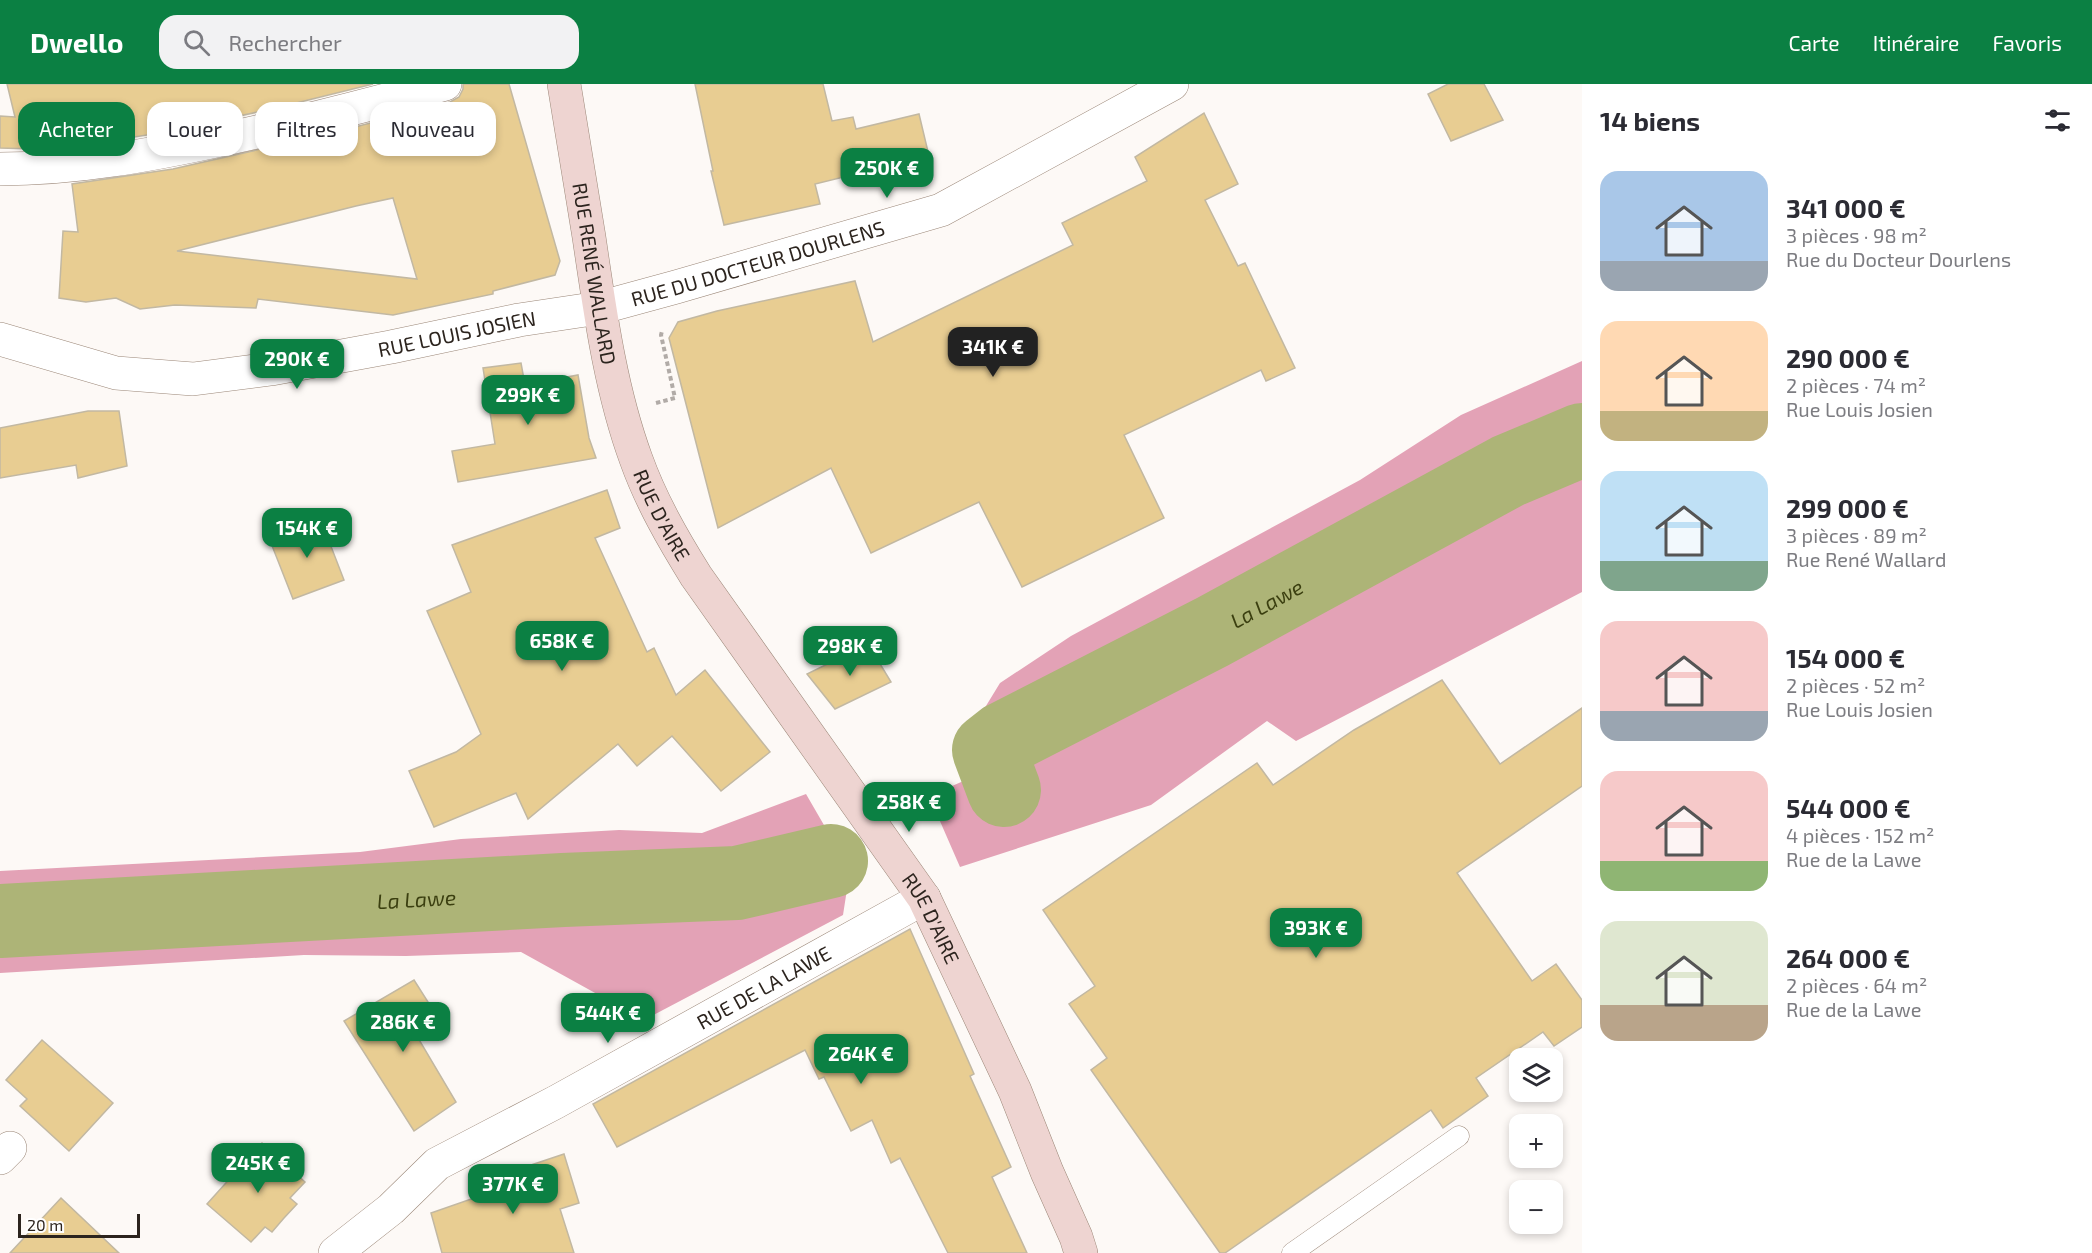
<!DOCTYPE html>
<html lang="fr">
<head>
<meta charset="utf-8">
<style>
	body { margin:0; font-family:"Exo 2",sans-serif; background:#f2f2f3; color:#2b2b33; height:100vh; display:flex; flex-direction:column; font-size:22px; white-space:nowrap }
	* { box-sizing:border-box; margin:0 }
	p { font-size:20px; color:#7c7c81 }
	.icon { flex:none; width:33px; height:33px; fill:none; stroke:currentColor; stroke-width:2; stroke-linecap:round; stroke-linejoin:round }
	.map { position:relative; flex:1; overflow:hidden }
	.drawer { display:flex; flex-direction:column; background:#fff; width:510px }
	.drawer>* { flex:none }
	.top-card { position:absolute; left:18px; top:18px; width:570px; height:54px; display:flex; gap:12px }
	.fabs { position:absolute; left:1509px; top:964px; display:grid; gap:12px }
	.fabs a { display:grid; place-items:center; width:54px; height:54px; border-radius:12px; background:#fff; box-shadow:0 3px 9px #0003; font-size:30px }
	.scale { position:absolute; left:18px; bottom:15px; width:122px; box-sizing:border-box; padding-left:6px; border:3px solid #2c241e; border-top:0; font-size:16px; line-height:21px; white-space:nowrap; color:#2c241e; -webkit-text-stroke:4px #fff; paint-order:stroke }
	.price { position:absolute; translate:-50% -51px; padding:0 14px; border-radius:12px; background:#0b8043; color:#fff; font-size:20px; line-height:39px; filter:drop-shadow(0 2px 3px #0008) }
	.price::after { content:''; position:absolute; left:50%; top:36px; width:18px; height:14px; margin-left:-9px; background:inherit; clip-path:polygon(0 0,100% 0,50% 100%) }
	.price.selected { background:#222; color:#fff }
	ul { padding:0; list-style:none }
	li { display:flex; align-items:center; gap:18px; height:150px; padding:0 18px }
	li span { display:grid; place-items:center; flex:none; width:168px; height:120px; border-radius:18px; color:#555 }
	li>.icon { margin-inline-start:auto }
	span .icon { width:72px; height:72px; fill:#fffc; stroke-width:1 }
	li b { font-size:26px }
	h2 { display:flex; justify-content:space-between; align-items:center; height:72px; padding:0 18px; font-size:26px }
	.tag { padding:0 21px; border-radius:18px; background:#fff; box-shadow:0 3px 9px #0003; font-size:21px; line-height:54px }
	.tag.selected { background:#0b8043; color:#fff }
	header { display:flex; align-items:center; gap:36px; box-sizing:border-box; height:84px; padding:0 30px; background:#0b8043; color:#fff }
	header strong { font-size:28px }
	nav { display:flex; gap:33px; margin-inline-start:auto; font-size:21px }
	.search { width:420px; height:54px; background:#f2f2f3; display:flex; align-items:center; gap:15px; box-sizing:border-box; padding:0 21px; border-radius:18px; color:#7c7c81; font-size:22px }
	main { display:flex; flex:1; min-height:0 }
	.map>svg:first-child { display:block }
	.forest { fill:#e3a2b6 }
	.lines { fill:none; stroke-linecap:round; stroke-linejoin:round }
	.river { stroke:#adb477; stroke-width:74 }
	.building { fill:#e8cd92; stroke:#c2b8a2; stroke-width:1.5; fill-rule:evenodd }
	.service-casing { stroke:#9b8778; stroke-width:21 }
	.minor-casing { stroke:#9b8778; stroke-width:34 }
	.tertiary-casing { stroke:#9b8778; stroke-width:34 }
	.secondary-casing { stroke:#9b8778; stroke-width:34 }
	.path { stroke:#b1aba7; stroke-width:4; stroke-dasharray:4.5 3; stroke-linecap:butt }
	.service { stroke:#fff; stroke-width:20 }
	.minor { stroke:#fff; stroke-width:33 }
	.tertiary { stroke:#fff; stroke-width:33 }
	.secondary { stroke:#eed4d1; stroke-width:33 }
	.labels { text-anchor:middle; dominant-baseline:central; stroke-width:5; stroke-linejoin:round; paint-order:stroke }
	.street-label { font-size:20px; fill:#2c241e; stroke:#fff }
	.water-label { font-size:21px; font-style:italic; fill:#3b3f10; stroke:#fff }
</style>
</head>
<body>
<header>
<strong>Dwello</strong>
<div class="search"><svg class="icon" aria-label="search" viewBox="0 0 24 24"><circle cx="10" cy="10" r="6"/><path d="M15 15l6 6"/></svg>Rechercher</div>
<nav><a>Carte</a><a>Itinéraire</a><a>Favoris</a></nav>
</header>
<main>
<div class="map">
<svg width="1582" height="1169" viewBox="0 0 1582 1169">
	<rect width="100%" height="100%" fill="#fdf9f6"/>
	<!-- forest -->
	<g class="forest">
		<path d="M1582 277V508L1296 657 1267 637 1151 721 960 783 929 712 998 682 978 635 1000 599 1071 552 1360 396 1461 331Z"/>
		<path d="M806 710 850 786 843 831 644 936 521 868 406 872 304 871 0 889V787L360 768 461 755 619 746 702 749Z"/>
	</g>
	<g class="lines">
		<!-- river -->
		<g class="river">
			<path id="s1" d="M1004 706 989 666 1003 655 1212 548 1508 387 1582 356"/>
			<path id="s2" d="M0 837 563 806 737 799 831 777"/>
		</g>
	</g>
	<!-- building -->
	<g class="building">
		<path d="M7 0H373L276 24 166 48 83 61 33 65 0 64V32L15 33Z"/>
		<path d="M463 0H509L560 177 555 191 493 207V210L393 231 258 215 256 224 175 221 140 225 116 214 86 218 59 214 63 147 78 148 72 100 173 85 340 47 450 18 459 13 463 5ZM393 114 417 195 177 167 356 122Z"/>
		<path d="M695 0H823L832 37 853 33 856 45 919 30 929 72 815 100 820 120 724 141 711 87H713Z"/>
		<path d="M1448 0H1484L1503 36 1451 57 1428 10Z"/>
		<path d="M1204 29 1238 100 1205 116 1238 182 1245 179 1295 284 1266 297 1261 286 1124 351 1164 434 1022 503 979 418 871 469 831 384 718 444 669 254 678 238 717 227 855 197 873 258 1073 161 1062 139 1147 97 1135 73Z"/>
		<path d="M521 279 525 301 578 291 589 354 596 374 458 398 452 367 495 360 483 284Z"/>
		<path d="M88 327H119L127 382 78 394 76 381 0 394V344Z"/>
		<path d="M607 406 620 444 595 454 647 568 654 564 676 611 705 586 770 668 721 707 672 652 637 682 618 660 528 735 516 709 434 743 409 687 456 668 481 650 427 527 471 508 452 461Z"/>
		<path d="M320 434 344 496 293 515 269 454Z"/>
		<path d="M871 565 891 598 835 625 807 590 856 566Z"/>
		<path d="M1442 596 1500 680 1582 624V702L1457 789 1532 897 1556 880 1582 916V943L1554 962 1543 948 1476 994 1488 1012 1443 1044 1431 1026 1225 1169H1220L1091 986 1107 974 1069 920 1095 902 1043 826 1257 679 1273 701 1354 646Z"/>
		<path d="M910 845 974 990 970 992 1011 1083 992 1093 1027 1169H948L900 1074 891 1079 872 1036 851 1047 824 993 819 995 805 966 617 1063 593 1020Z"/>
		<path d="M414 896 435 929 430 932 436 943 418 954 456 1018 414 1047 344 937Z"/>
		<path d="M42 956 113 1019 69 1067 20 1022 27 1015 6 996Z"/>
		<path d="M262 1059 305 1098 290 1114 297 1120 284 1134 272 1148 265 1143 251 1158 207 1120Z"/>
		<path d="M564 1070 579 1119 560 1125 574 1169H442L431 1129 523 1097 519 1085Z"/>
		<path d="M61 1114 119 1169H10Z"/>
	</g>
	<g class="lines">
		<!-- service casing -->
		<g class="service-casing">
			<path id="service" d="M1292 1169 1459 1052"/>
		</g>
		<!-- minor casing -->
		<g class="minor-casing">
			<g id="minor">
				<path d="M0 85C76 85 151 71 225 55 299 39 372 20 445 0"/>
				<path id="s3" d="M0 255 116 289 193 295 271 285 391 263 519 236 599 224"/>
				<path d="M0 1074 10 1064"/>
				<path id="s4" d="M335 1169 391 1125 437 1080 556 1018 924 814"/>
			</g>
		</g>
		<!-- tertiary casing -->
		<g class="tertiary-casing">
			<g id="tertiary">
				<path id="s5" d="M599 224 676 203 941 126 1172 0"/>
			</g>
		</g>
		<!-- secondary casing -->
		<g class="secondary-casing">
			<g id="secondary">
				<path id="s6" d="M564 0C572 51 581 102 589 153 600 227 610 304 636 375 651 417 673 455 696 492L924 814 1015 1007 1047 1088 1076 1153 1081 1169"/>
			</g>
		</g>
		<!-- path -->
		<path class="path" d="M656 319 675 314 661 251 662 247"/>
		<!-- service -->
		<use href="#service" class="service"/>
		<!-- minor -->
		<use href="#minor" class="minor"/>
		<!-- tertiary -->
		<use href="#tertiary" class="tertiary"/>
		<!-- secondary -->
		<use href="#secondary" class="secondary"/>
	</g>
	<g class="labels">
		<!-- street labels -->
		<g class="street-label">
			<text stroke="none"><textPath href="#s5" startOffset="165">RUE DU DOCTEUR DOURLENS</textPath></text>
			<text stroke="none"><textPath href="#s6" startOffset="192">RUE RENÉ WALLARD</textPath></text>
			<text stroke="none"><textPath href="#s3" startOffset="466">RUE LOUIS JOSIEN</textPath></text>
			<text stroke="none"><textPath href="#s6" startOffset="444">RUE D'AIRE</textPath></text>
			<text stroke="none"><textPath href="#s6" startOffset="930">RUE D'AIRE</textPath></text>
			<text stroke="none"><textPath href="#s4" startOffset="507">RUE DE LA LAWE</textPath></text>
		</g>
		<!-- water labels -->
		<g class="water-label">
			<text stroke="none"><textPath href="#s1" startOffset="357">La Lawe</textPath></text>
			<text stroke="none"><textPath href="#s2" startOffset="417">La Lawe</textPath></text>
		</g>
	</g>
</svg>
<div class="fabs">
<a><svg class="icon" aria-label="layers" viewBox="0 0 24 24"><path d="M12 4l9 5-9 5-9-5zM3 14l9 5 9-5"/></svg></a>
<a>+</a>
<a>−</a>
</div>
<div class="scale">20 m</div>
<b class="price" style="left:887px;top:115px">250K €</b>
<b class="price selected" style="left:993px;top:294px">341K €</b>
<b class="price" style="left:297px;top:306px">290K €</b>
<b class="price" style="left:528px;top:342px">299K €</b>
<b class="price" style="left:307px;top:475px">154K €</b>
<b class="price" style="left:562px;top:588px">658K €</b>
<b class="price" style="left:850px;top:593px">298K €</b>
<b class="price" style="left:909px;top:749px">258K €</b>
<b class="price" style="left:1316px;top:875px">393K €</b>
<b class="price" style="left:608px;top:960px">544K €</b>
<b class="price" style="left:403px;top:969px">286K €</b>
<b class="price" style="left:861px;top:1001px">264K €</b>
<b class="price" style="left:258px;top:1110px">245K €</b>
<b class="price" style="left:513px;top:1131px">377K €</b>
<div class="top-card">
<a class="tag selected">Acheter</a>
<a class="tag">Louer</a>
<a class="tag">Filtres</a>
<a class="tag">Nouveau</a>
</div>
</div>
<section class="drawer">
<h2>14 biens<svg class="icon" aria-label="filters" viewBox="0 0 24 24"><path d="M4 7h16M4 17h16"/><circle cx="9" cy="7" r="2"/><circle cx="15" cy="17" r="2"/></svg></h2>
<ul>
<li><span style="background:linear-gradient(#a9c7e8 75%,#9aa5b1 0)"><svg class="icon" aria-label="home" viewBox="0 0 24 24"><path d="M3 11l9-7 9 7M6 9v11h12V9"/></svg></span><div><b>341 000 €</b><p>3 pièces · 98 m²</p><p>Rue du Docteur Dourlens</p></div></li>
<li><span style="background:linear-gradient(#ffd9b3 75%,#c2b280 0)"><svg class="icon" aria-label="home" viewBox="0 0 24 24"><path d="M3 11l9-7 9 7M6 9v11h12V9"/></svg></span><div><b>290 000 €</b><p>2 pièces · 74 m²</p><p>Rue Louis Josien</p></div></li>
<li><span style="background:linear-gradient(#bfe0f5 75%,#7fa58c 0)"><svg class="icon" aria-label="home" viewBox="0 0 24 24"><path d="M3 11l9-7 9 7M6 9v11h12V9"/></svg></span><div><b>299 000 €</b><p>3 pièces · 89 m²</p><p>Rue René Wallard</p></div></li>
<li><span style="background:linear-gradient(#f6c9c9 75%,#9aa5b1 0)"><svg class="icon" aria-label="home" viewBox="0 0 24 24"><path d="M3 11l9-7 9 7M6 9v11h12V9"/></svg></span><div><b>154 000 €</b><p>2 pièces · 52 m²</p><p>Rue Louis Josien</p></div></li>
<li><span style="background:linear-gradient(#f6c9c9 75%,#8fb573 0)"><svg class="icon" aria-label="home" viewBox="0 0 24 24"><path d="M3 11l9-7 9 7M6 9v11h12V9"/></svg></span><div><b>544 000 €</b><p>4 pièces · 152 m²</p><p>Rue de la Lawe</p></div></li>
<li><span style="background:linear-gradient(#dfe7d0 70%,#b9a48a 0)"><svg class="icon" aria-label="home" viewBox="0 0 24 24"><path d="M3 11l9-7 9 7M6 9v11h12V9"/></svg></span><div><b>264 000 €</b><p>2 pièces · 64 m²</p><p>Rue de la Lawe</p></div></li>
</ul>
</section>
</main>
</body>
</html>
